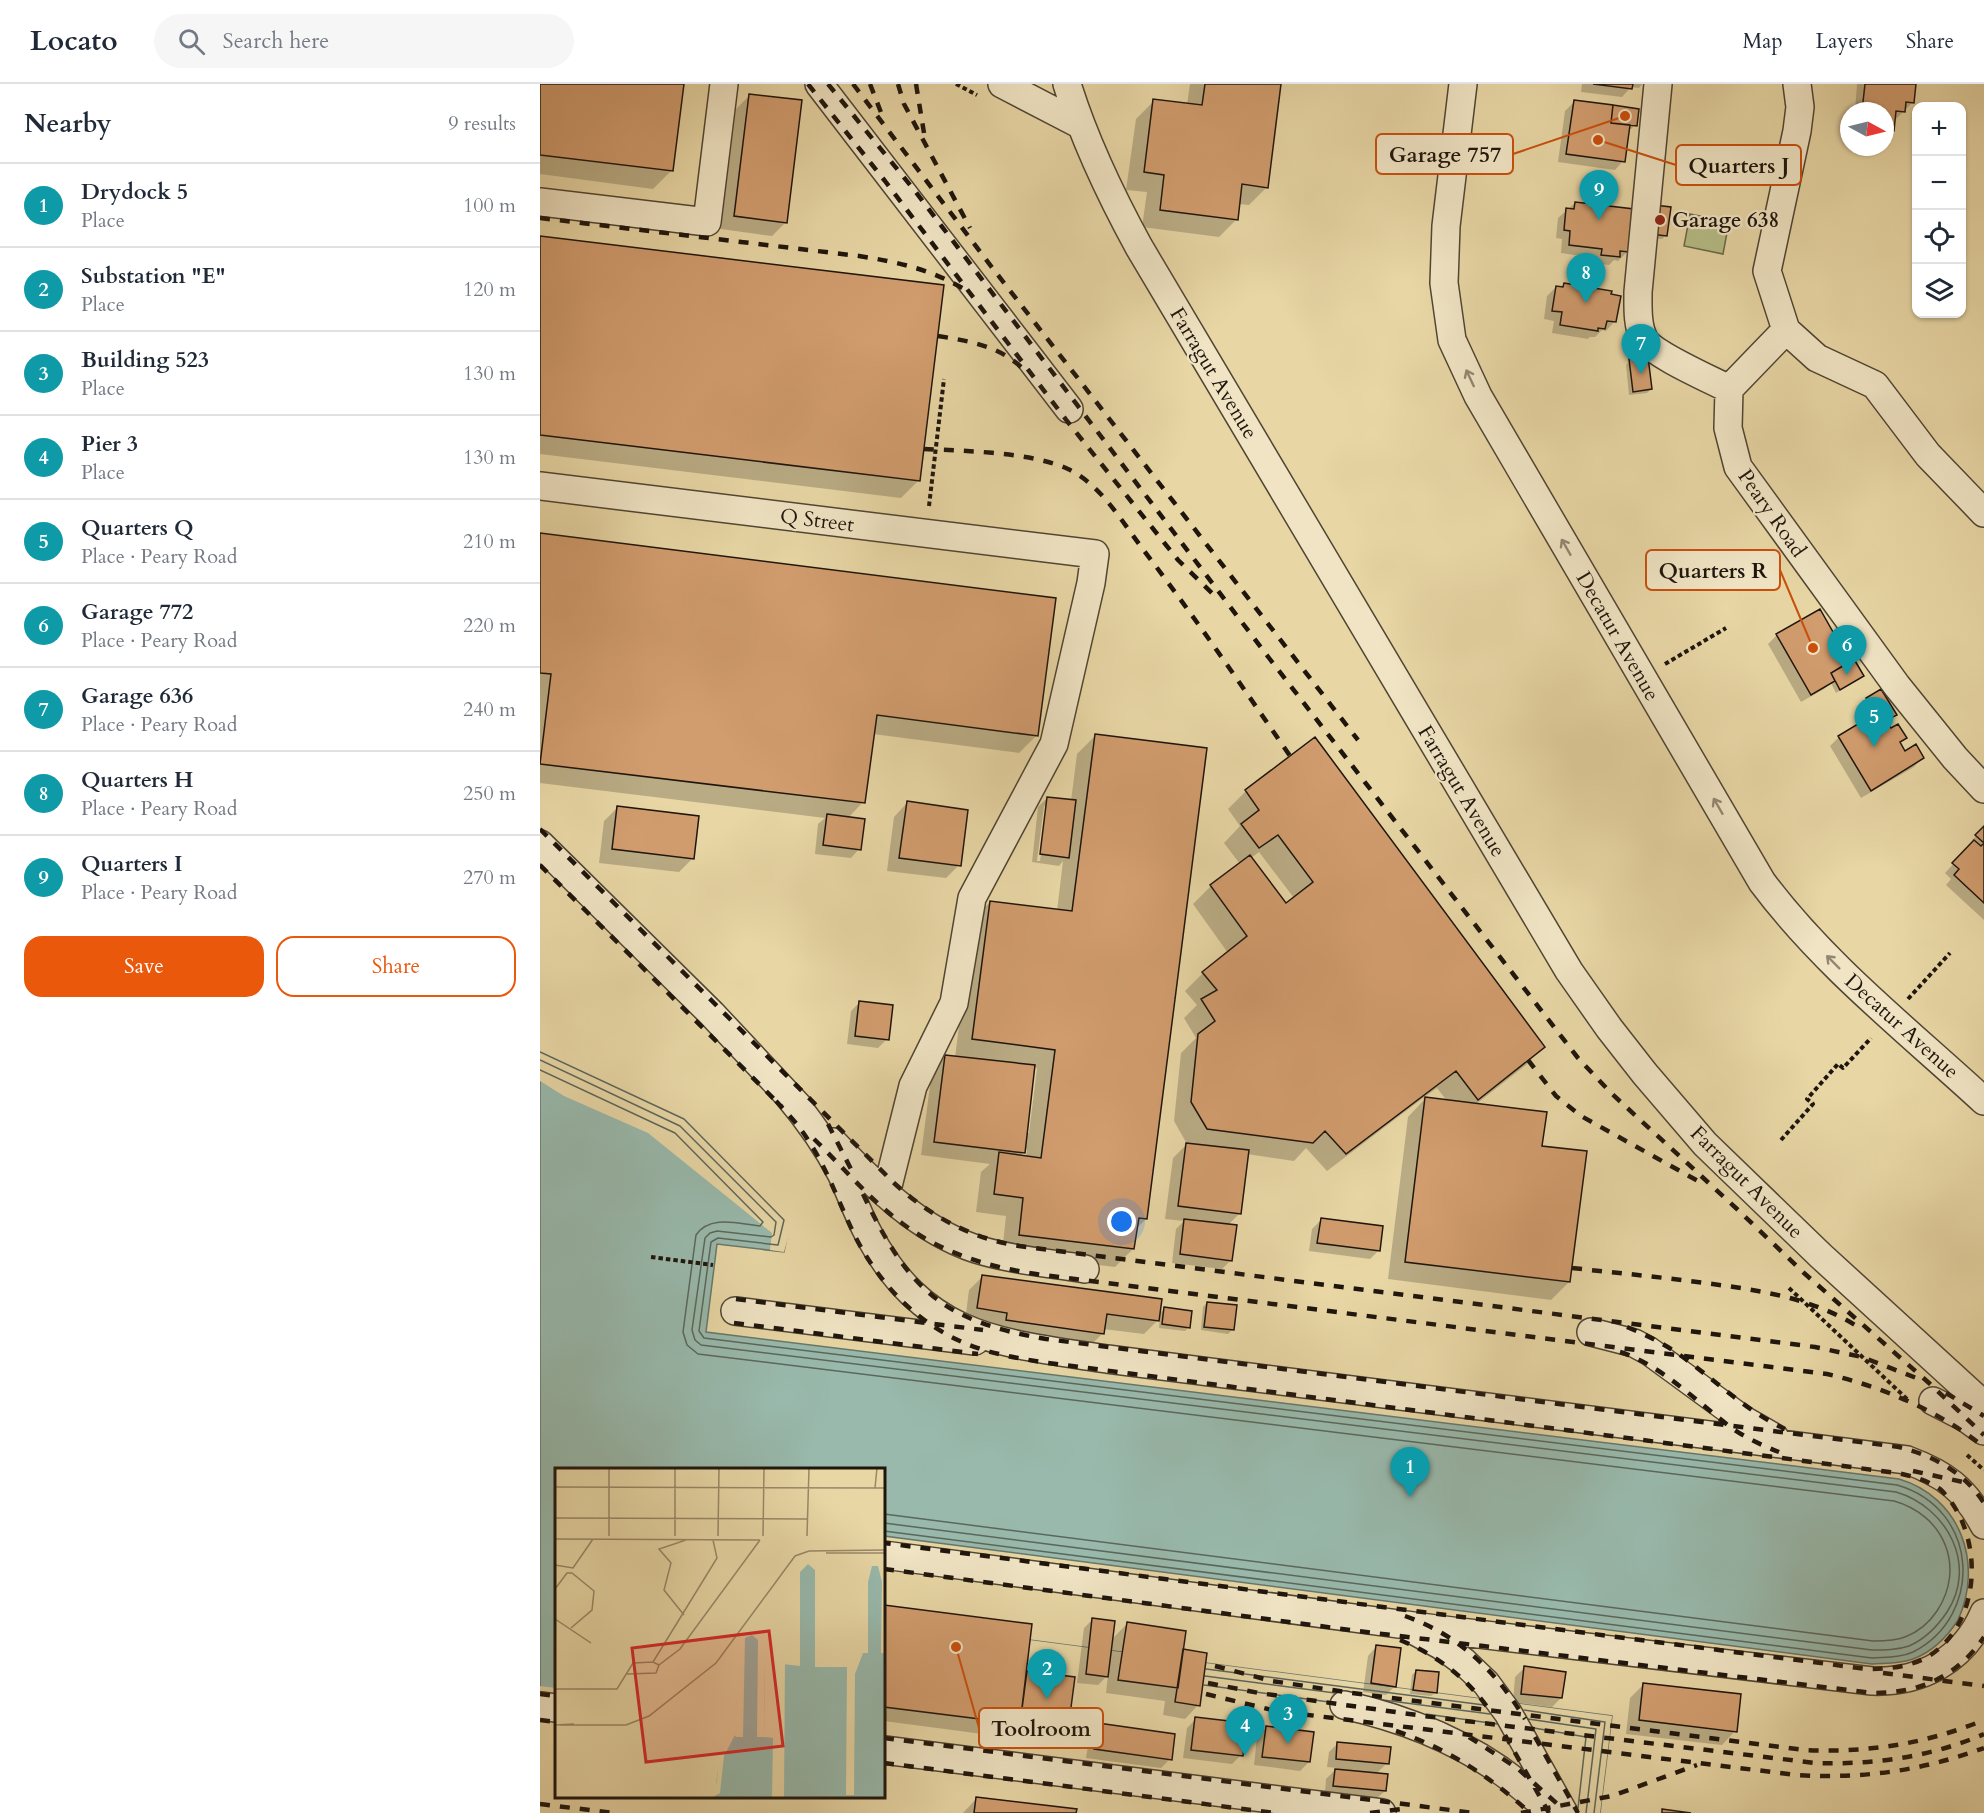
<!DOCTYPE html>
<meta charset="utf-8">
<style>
body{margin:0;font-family:Cardo,serif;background:#f6f6f7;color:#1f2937}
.controls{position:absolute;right:18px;top:18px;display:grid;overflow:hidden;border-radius:12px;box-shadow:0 2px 4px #0004}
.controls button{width:54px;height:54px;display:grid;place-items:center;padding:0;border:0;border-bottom:2px solid #e0e1e3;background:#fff;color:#1f2937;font:30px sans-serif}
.compass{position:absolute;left:1300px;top:18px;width:54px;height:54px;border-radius:50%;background:#fff;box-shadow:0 2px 4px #0004;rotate:97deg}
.you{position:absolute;left:582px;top:1138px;width:21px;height:21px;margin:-15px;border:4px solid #fff;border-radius:50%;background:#1a73e8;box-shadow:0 0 0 9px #1a73e833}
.badge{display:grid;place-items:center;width:39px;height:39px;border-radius:50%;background:#ea580c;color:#fff;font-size:20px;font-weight:700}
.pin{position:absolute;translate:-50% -50px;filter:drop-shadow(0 2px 3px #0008)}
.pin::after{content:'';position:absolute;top:32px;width:21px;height:18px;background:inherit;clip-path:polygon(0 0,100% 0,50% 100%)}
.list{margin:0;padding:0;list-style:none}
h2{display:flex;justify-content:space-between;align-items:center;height:78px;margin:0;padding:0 24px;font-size:26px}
h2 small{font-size:20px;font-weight:400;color:#747a83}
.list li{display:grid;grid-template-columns:39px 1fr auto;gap:18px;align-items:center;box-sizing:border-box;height:84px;padding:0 24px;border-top:2px solid #e0e1e3}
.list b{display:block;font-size:22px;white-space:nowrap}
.list p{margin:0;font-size:20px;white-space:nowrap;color:#747a83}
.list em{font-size:20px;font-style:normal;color:#747a83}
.actions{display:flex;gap:12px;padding:18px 24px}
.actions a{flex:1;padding:14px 0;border:2px solid #ea580c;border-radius:18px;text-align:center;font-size:21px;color:#ea580c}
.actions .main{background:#ea580c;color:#fff}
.icon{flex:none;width:33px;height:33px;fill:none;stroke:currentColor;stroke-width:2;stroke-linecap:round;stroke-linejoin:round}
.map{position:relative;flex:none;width:1444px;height:1729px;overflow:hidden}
header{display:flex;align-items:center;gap:36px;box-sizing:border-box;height:84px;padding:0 30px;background:#fff;border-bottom:2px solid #e0e1e3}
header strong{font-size:28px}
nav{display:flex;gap:33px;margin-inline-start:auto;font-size:21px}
.search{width:420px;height:54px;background:#f6f6f7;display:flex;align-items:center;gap:15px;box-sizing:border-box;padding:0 21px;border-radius:33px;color:#747a83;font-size:22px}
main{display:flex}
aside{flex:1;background:#fff}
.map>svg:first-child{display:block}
</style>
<header>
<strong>Locato</strong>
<div class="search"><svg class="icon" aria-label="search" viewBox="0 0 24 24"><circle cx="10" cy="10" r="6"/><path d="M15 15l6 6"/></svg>Search here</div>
<nav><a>Map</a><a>Layers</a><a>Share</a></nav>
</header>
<main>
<aside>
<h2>Nearby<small>9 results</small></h2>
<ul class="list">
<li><span class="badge" style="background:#0f9aa8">1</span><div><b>Drydock 5</b><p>Place</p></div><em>100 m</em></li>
<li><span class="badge" style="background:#0f9aa8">2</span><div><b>Substation &quot;E&quot;</b><p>Place</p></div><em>120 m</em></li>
<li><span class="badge" style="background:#0f9aa8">3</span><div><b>Building 523</b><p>Place</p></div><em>130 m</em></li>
<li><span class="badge" style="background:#0f9aa8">4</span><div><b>Pier 3</b><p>Place</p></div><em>130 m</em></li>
<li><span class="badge" style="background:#0f9aa8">5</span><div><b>Quarters Q</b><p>Place · Peary Road</p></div><em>210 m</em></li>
<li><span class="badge" style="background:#0f9aa8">6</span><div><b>Garage 772</b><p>Place · Peary Road</p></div><em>220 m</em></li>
<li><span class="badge" style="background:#0f9aa8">7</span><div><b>Garage 636</b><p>Place · Peary Road</p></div><em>240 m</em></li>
<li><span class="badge" style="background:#0f9aa8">8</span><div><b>Quarters H</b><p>Place · Peary Road</p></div><em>250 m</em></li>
<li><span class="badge" style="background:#0f9aa8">9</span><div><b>Quarters I</b><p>Place · Peary Road</p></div><em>270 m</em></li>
</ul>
<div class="actions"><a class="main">Save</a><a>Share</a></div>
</aside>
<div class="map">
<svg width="1444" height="1729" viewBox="0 0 1444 1729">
<rect width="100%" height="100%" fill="#e8d6a5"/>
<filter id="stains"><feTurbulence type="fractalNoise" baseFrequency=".00333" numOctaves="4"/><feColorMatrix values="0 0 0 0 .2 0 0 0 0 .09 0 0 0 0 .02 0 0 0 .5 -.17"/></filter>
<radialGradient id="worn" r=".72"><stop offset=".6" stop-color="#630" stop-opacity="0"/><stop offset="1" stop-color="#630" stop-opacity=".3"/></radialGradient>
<path fill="#b6bd86" stroke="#6a694a" stroke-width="1.5" d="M1150,130L1189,138L1183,170L1144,162Z"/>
<path fill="#98b9ac" stroke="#67776c" stroke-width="1.5" d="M0,961L251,1134L244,1168L177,1160L166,1248L1359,1395C1420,1413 1444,1479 1418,1536C1407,1553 1392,1568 1373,1575C1359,1580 1346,1579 1332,1580L344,1452V1386H16V1712H344V1537L1072,1632L1060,1729H0Z"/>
<path fill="#e8d6a5" d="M0,958L150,1028L254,1133L244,1168L230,1166L232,1149L108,1049L24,1012L0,997Z
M344,1537L1072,1632L1060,1729H0V1602L16,1604V1712H344Z"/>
<path fill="#0003" fill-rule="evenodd" d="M0,0H142L131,87L113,105L0,90Z
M650,0H739L727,103L709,121L699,120L697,135L679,153L602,143L607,108L586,106L596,35L614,17L647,21Z
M1042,0H1102L1099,4L1091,3L1082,13L1041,8Z
M1317,0H1375L1373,18L1355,36L1352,46L1345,54V27H1315Z
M210,11L246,138L232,152L181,145L196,25Z
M1034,18L1095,41L1091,45H1088L1083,77L1075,86L1018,78L1025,27Z
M1035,119L1087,168L1078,177L1074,176L1069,181L1053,179L1054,174L1021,169L1022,155L1016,154L1018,134Z
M1110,126L1126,151L1122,155L1106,153Z
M0,153L379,396L361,414L0,370Z
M1024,201L1074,238L1066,247L1062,246L1055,253H1050L1048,255L1012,249L1014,237L1004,235L1007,212L1016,203L1021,204Z
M1090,277L1111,305L1107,309L1089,311L1086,281Z
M0,451L497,651L479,669L333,650L323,718L308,734L319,765L311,774L275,770L278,740L285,734L0,699Z
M1237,551L1309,580L1322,592L1296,609L1291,599L1284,605L1261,618L1228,560Z
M1341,607L1355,631L1346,638L1351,646L1365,654L1359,660L1365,669L1382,674L1374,683L1321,714L1290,662L1299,653L1331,634L1323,620Z
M555,652L606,1135L596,1145L593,1165L575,1183L462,1169L466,1132L436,1128L441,1088L450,1080L381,1071L392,986L405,972L415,974L432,836L450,818L517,827L523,777L519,782L492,778L498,723L507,714L531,717L537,670ZM504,722H507L500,777H497ZM494,983L497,984L489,1049H486ZM487,1065L486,1073H479Z
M775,655L1003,963L986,981L935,1021L1000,1063L1029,1198L1011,1216L848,1195L868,1033L884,1016L883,1014L787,1087L766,1064L754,1077L707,1070L700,1129L687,1142L691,1176L682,1185L632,1179L636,1145L644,1137L625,1135L633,1074L647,1060L634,1037L641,969L656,954L644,934L657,921L645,907L663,889L688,869L653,820L671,802L700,780L684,759L700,742L688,725L706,707ZM719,768L754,814L745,821L711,774ZM897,1004L907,1017L883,1014Z
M367,719L419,781L406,794L347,787L354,733Z
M78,723L152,775L139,788L59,779L64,737Z
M1444,744V836L1406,801L1411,795L1405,789L1434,758L1432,756Z
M320,918L347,955L338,964L307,960L311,927Z
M781,1136L839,1166L830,1175L769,1167L772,1145Z
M442,1193L619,1230L625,1224L649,1243L645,1247L619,1244L620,1234L604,1250L563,1245V1249L549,1263L425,1238L429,1206Z
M667,1219L692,1246L688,1250L661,1246L663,1223Z
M344,1523L491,1541L484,1591L487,1589L527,1645L518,1654L470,1648L465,1653L344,1637Z
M553,1535L571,1556L587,1540L658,1621L645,1635L623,1631L625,1617L566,1609L568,1591L558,1601L537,1599L544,1544Z
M836,1563L855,1602L846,1611L823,1608L828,1572Z
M984,1584L1021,1614L1012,1623L973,1618L975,1593Z
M876,1587L896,1608L891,1612L870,1610L872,1591Z
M1104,1600L1195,1647L1182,1661L1086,1650L1090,1614Z
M656,1635L701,1671L692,1680L643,1674L647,1644Z
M559,1641L630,1675L621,1684L546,1674L550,1650Z
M726,1644L769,1678L760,1687L714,1681L717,1653Z
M798,1659L847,1679L836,1690L845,1707L836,1715L785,1710L786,1695L797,1684L787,1683L789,1668Z
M436,1715L535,1729H423Z"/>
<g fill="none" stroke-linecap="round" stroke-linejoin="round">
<path stroke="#5b675c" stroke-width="1.5" d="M0,968L144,1035L244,1136L238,1161L178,1154L171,1158L159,1247L164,1254L1357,1401C1440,1425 1444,1532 1373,1568C1360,1574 1346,1573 1332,1574L344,1447
M0,976L140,1042L236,1138L234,1151L231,1153L177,1147L170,1149L165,1154L152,1246L155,1256L161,1261L1356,1408C1407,1423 1438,1481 1407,1528C1397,1543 1385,1555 1369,1562C1357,1566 1345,1566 1332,1566L344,1439
M0,986L135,1049L223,1138L220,1142C199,1140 170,1130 156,1151L143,1248L147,1261L158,1270L1354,1417C1404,1431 1426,1483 1397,1527C1389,1539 1378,1548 1365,1553C1355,1557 1344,1557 1333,1557L344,1430
M666,1585L944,1621
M665,1592L795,1609
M664,1601L789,1618
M843,1616L950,1630
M984,1626L1065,1638L1054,1729
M886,1630L957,1640
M988,1635L1056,1645L1046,1729
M994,1644L1046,1653L1038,1724"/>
</g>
<path fill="#d19c6e" stroke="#1e150d" stroke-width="1.5" d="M0,0H144L133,87L0,71Z
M665,0H741L728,104L702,100L698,136L620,126L624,91L604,88L613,15L662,21Z
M1053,0H1093L1092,5Z
M1325,0H1376L1374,19L1366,18L1365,28L1356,27L1354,47L1345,46V27H1322Z
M209,10L262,16L247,139L194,132Z
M1034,16L1073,21L1071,39L1090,41L1085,78L1026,70Z
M1073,21L1099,25L1097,42L1071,39Z
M1035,118L1094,125L1089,168L1080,167V173L1061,171L1062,165L1029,161L1030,147L1024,146L1026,124L1034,125Z
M1114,121L1131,123L1127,152L1110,150Z
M0,152L404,201L380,397L0,351Z
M1024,199L1072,207L1071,210L1081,212L1076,238L1067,237L1065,245L1058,244V247L1020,241L1022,228L1012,227L1016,202L1023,203Z
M1108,273L1112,305L1093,308L1089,275Z
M0,449L516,514L498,652L337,631L325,719L0,680L11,590L0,589Z
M1280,525L1310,578L1291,589L1295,597L1271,611L1236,550Z
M1314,575L1324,592L1300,606L1291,589Z
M1341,605L1357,631L1347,636L1341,626L1335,630L1326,614Z
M1341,626L1351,644L1358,640L1367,654L1360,658L1365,667L1376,660L1384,674L1331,707L1298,652Z
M555,650L667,664L607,1135L599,1134L594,1165L479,1151L483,1114L454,1110L459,1068L501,1074L515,966L432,955L450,817L532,827Z
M775,653L1005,963L938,1016L916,987L806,1070L785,1047L773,1059L667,1045L651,1018L658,950L675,937L661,915L677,906L662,888L707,852L670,801L710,771L746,819L773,798L738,751L719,764L701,740L719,726L705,706Z
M507,713L536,716L529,774L500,770Z
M367,717L428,726L421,782L359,774Z
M77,722L159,732L154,775L72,765Z
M287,730L325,735L321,766L283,761Z
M1444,742V759L1435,751Z
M1434,756L1441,762L1444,759V819L1414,791L1419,785L1412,779Z
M319,917L353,921L349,956L315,952Z
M405,971L495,981L485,1069L394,1058Z
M885,1013L1007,1028L1002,1062L1047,1067L1030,1198L865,1178Z
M646,1059L709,1066L701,1130L638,1122Z
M781,1134L843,1142L840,1167L777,1159Z
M644,1135L697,1141L692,1177L640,1170Z
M442,1191L622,1215L619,1237L567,1230L564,1250L466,1236L467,1229L437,1224Z
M667,1218L697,1221L694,1246L664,1243Z
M624,1223L652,1227L650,1244L622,1240Z
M344,1521L492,1540L480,1640L344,1623Z
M552,1534L575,1537L568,1593L546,1590Z
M587,1538L646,1547L638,1604L578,1596Z
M836,1561L861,1564L856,1603L831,1599Z
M643,1565L667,1569L660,1622L635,1618Z
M984,1582L1026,1588L1022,1614L981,1610Z
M876,1586L899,1588L897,1609L873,1606Z
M487,1587L535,1593L528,1646L480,1640Z
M1103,1599L1201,1610L1197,1648L1099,1636Z
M655,1633L706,1639L703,1672L651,1666Z
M558,1639L635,1650L632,1676L554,1665Z
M726,1642L774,1648L770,1678L722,1673Z
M797,1658L851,1663L849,1680L796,1675Z
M795,1685L848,1690L846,1707L793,1702Z
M436,1713L537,1725L536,1729H434Z
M1122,1725L1151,1729H1122Z"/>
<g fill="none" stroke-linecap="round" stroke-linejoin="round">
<g stroke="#504533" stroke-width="30">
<path id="minor" d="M279,0L529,325
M462,0L539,40
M527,0C545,58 570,110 599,163L1029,887L1069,944L1105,990L1165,1060L1281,1172L1444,1321
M923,0L906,142L904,199L912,256L938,312L1222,798C1284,881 1368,947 1444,1017
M1118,0L1098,208C1098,223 1097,241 1104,255C1112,270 1172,296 1189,305L1188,344L1198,383L1357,602L1415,674L1444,705
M0,118L167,138L184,0
M1246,246L1277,274L1335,301L1388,371L1444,429
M1189,305L1246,246L1227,187L1257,47L1260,23L1257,0
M0,402L555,470L551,499L514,660L432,814L414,919L373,1002L346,1110
M0,760L172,930L260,1024
M247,1010C268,1035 286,1060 301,1089C311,1110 318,1131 329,1151C386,1256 461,1259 567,1275L1367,1376C1405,1390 1425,1405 1444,1441
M293,1058C334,1101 379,1146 436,1165C471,1176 509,1179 545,1185
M195,1227L435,1257
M1051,1248L1094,1259L1109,1267L1202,1335L1235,1354
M1393,1317L1426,1334L1444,1347
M344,1471L896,1545L1332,1597C1381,1599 1424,1576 1444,1529
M873,1546L902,1562L924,1578L946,1599L968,1629L1024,1729
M804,1621C882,1638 954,1671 1011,1729
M0,1622L16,1624
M344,1666L842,1729"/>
</g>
<path stroke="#1e150d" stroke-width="4" stroke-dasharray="4.5 3" stroke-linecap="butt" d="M416,0L437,11
M389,422L404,295
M1125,580L1186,544
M1368,915L1410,869
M1241,1056L1273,1020L1267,1015L1298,980L1303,984L1331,954
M111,1173L173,1181
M1249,1204L1367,1315
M1427,1371L1444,1386"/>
<use href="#minor" stroke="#f0e4c4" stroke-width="27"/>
<path stroke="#1e150d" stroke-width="4.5" stroke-dasharray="10 10" stroke-linecap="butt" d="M268,0L345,97L527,337L638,476L675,512
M288,0L375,107L729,574L1038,974L1071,1009L1197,1125L1264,1189L1389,1299L1444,1351
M313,0L454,186L818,656
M330,0L342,31
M358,0L364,20L430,144
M376,0L384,49
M0,134L319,172C357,178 390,185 424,205
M398,252C428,257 457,261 481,283
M384,365C426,367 491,368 528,385C560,400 581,436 602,464C654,532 702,602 750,672
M0,745L354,1099C390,1132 430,1154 479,1162L1275,1263L1322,1273L1379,1295
M0,781L242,1023
M988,976L1016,1012L1041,1032L1158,1097
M236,1017C247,1029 259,1041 268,1056C288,1086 300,1122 316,1154C344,1208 388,1250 447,1267C465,1272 483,1275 501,1278L1357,1389C1372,1392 1387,1396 1400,1405C1444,1447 1444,1537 1389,1572C1370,1583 1349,1585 1327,1585L344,1459
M288,1040L314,1091
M274,1055C303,1083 330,1116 363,1140C405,1171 452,1184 503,1191L1287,1290C1343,1303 1399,1327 1444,1363
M323,1110C368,1205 401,1237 506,1255L1359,1363C1394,1372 1424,1388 1444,1419
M1032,1184C1077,1189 1121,1193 1165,1199C1217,1206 1269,1213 1315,1241
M196,1215L443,1246
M194,1239L438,1270
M1087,1243C1106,1251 1123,1259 1140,1271C1175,1296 1206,1327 1245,1345
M1080,1268C1121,1281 1155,1316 1189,1342C1204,1353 1221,1361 1239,1368
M1406,1309L1444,1332
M1373,1387L1423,1398
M344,1485L818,1547L1333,1609C1380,1609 1417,1593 1444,1553
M865,1532C919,1551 956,1587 985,1635
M860,1556C897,1571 930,1596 952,1630
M675,1582L732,1597L805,1608L1264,1666C1326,1669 1386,1660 1444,1636
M1343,1589L1444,1602
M668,1599L719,1609L884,1632L1275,1679C1333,1681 1391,1673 1444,1650
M0,1610L16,1612
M666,1610L736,1627L1256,1691C1323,1695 1381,1687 1444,1664
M0,1636L16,1638
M856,1647C906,1664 951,1693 990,1729
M965,1651L1009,1729
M929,1653L977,1684L1023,1725
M995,1653L1038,1729
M344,1654L934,1729
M344,1679L735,1729
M0,1720L74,1729
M830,1729L862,1725
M981,1729L1072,1712L1157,1681"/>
</g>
<defs><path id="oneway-shaft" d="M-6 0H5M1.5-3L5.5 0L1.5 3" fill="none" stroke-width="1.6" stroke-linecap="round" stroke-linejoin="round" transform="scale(1.5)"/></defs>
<g stroke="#928772">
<use href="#oneway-shaft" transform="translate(930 294) rotate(-115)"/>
<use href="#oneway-shaft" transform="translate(1026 463) rotate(-120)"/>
<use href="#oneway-shaft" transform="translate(1178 722) rotate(-120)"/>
<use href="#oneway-shaft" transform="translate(1293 878) rotate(-135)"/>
</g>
<circle fill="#8f2418" stroke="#f0e4c4" stroke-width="2" cx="1120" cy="136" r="6"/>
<g text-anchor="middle" stroke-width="4.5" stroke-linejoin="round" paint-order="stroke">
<g font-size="21" font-weight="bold" fill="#1e150d" stroke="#f0e4c4" text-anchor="start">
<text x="1132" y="143">Garage 638</text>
</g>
<g font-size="21" fill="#1e150d" stroke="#f0e4c4">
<text transform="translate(674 289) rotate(59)" y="7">Farragut Avenue</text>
<text transform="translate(1232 429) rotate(55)" y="7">Peary Road</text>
<text transform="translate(277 436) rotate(7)" y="7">Q Street</text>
<text transform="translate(1078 552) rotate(60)" y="7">Decatur Avenue</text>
<text transform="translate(922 707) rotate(59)" y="7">Farragut Avenue</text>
<text transform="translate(1362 942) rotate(42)" y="7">Decatur Avenue</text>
<text transform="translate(1207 1098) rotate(45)" y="7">Farragut Avenue</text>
</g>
</g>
<g transform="translate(15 1384)">
<rect width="330" height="330" fill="#e8d6a5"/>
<path d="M253,96L260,102V199H294L299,185H313V114L317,98H323L327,114L326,185H330V330H159L164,294L178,264L181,269H188L190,170L197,167L203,172L202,269H209L210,194L245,198V104Z" fill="#98b9ac"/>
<path d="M299,185H308L300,206L299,327H291L292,199ZM210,194H230L229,330H217L218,270L209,269ZM176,263L181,265L169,288L165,325L156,330L162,313L164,287Z" fill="#e8d6a5"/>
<path fill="none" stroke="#978968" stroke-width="1.5" d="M54,0V68M120,0V68M0,19L330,20M320,20L322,0M0,50L252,51M163,68L164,0M208,68L209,0M252,68L254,0M0,71L205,72M271,85H330M0,97L18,100L38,71M0,121L12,105H17L39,123L37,142L16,160M129,147L109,122L116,95L104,81L131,72M0,151L36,175M98,194L162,90L158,72M72,206L101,205L104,197L125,181L205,72M0,221H62L78,195L98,194L104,197M0,257L19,256M5,257H71L94,248L161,195L240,88L254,83L330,82"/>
<path fill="#d62828" fill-opacity="0.15" stroke="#d62828" stroke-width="3" d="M214,163L228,278L91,294L77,180Z"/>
<rect width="330" height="330" fill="none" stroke="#1e150d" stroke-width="3"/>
</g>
<path fill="none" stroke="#ca4f0c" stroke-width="2" d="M1085 32L973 70M1058 56L1136 81M1273 564L1240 486M416 1563L439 1644"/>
<g fill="#ca4f0c" stroke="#f0e4c4" stroke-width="2">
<circle cx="1085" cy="32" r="6"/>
<circle cx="1058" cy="56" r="6"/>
<circle cx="1273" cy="564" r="6"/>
<circle cx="416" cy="1563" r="6"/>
</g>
<g fill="#f0e4c4" stroke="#ca4f0c" stroke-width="2">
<rect x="836" y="50" width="137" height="40" rx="6"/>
<rect x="1136" y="61" width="125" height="40" rx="6"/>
<rect x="1106" y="466" width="134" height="40" rx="6"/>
<rect x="439" y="1624" width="124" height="40" rx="6"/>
</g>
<g font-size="22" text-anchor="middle" font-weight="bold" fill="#1e150d">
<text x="905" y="78">Garage 757</text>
<text x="1199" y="89">Quarters J</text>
<text x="1173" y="494">Quarters R</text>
<text x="501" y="1652">Toolroom</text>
</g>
<rect width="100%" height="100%" filter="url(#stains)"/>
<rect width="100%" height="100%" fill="url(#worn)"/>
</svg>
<div class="controls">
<button>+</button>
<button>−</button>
<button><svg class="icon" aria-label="locate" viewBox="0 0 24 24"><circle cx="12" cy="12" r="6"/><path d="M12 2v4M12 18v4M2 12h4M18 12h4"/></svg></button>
<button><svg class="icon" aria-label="layers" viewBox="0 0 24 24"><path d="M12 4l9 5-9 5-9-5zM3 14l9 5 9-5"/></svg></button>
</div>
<svg class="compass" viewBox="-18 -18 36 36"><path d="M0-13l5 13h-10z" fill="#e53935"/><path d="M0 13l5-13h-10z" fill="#747a83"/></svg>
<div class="you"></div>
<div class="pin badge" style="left:870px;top:1413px;background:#0f9aa8">1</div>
<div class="pin badge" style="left:507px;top:1615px;background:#0f9aa8">2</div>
<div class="pin badge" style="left:748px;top:1660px;background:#0f9aa8">3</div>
<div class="pin badge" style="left:705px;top:1672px;background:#0f9aa8">4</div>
<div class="pin badge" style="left:1334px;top:663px;background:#0f9aa8">5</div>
<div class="pin badge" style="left:1307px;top:591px;background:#0f9aa8">6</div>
<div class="pin badge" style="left:1101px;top:290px;background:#0f9aa8">7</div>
<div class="pin badge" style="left:1046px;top:219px;background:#0f9aa8">8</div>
<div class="pin badge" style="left:1059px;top:136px;background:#0f9aa8">9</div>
</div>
</main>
